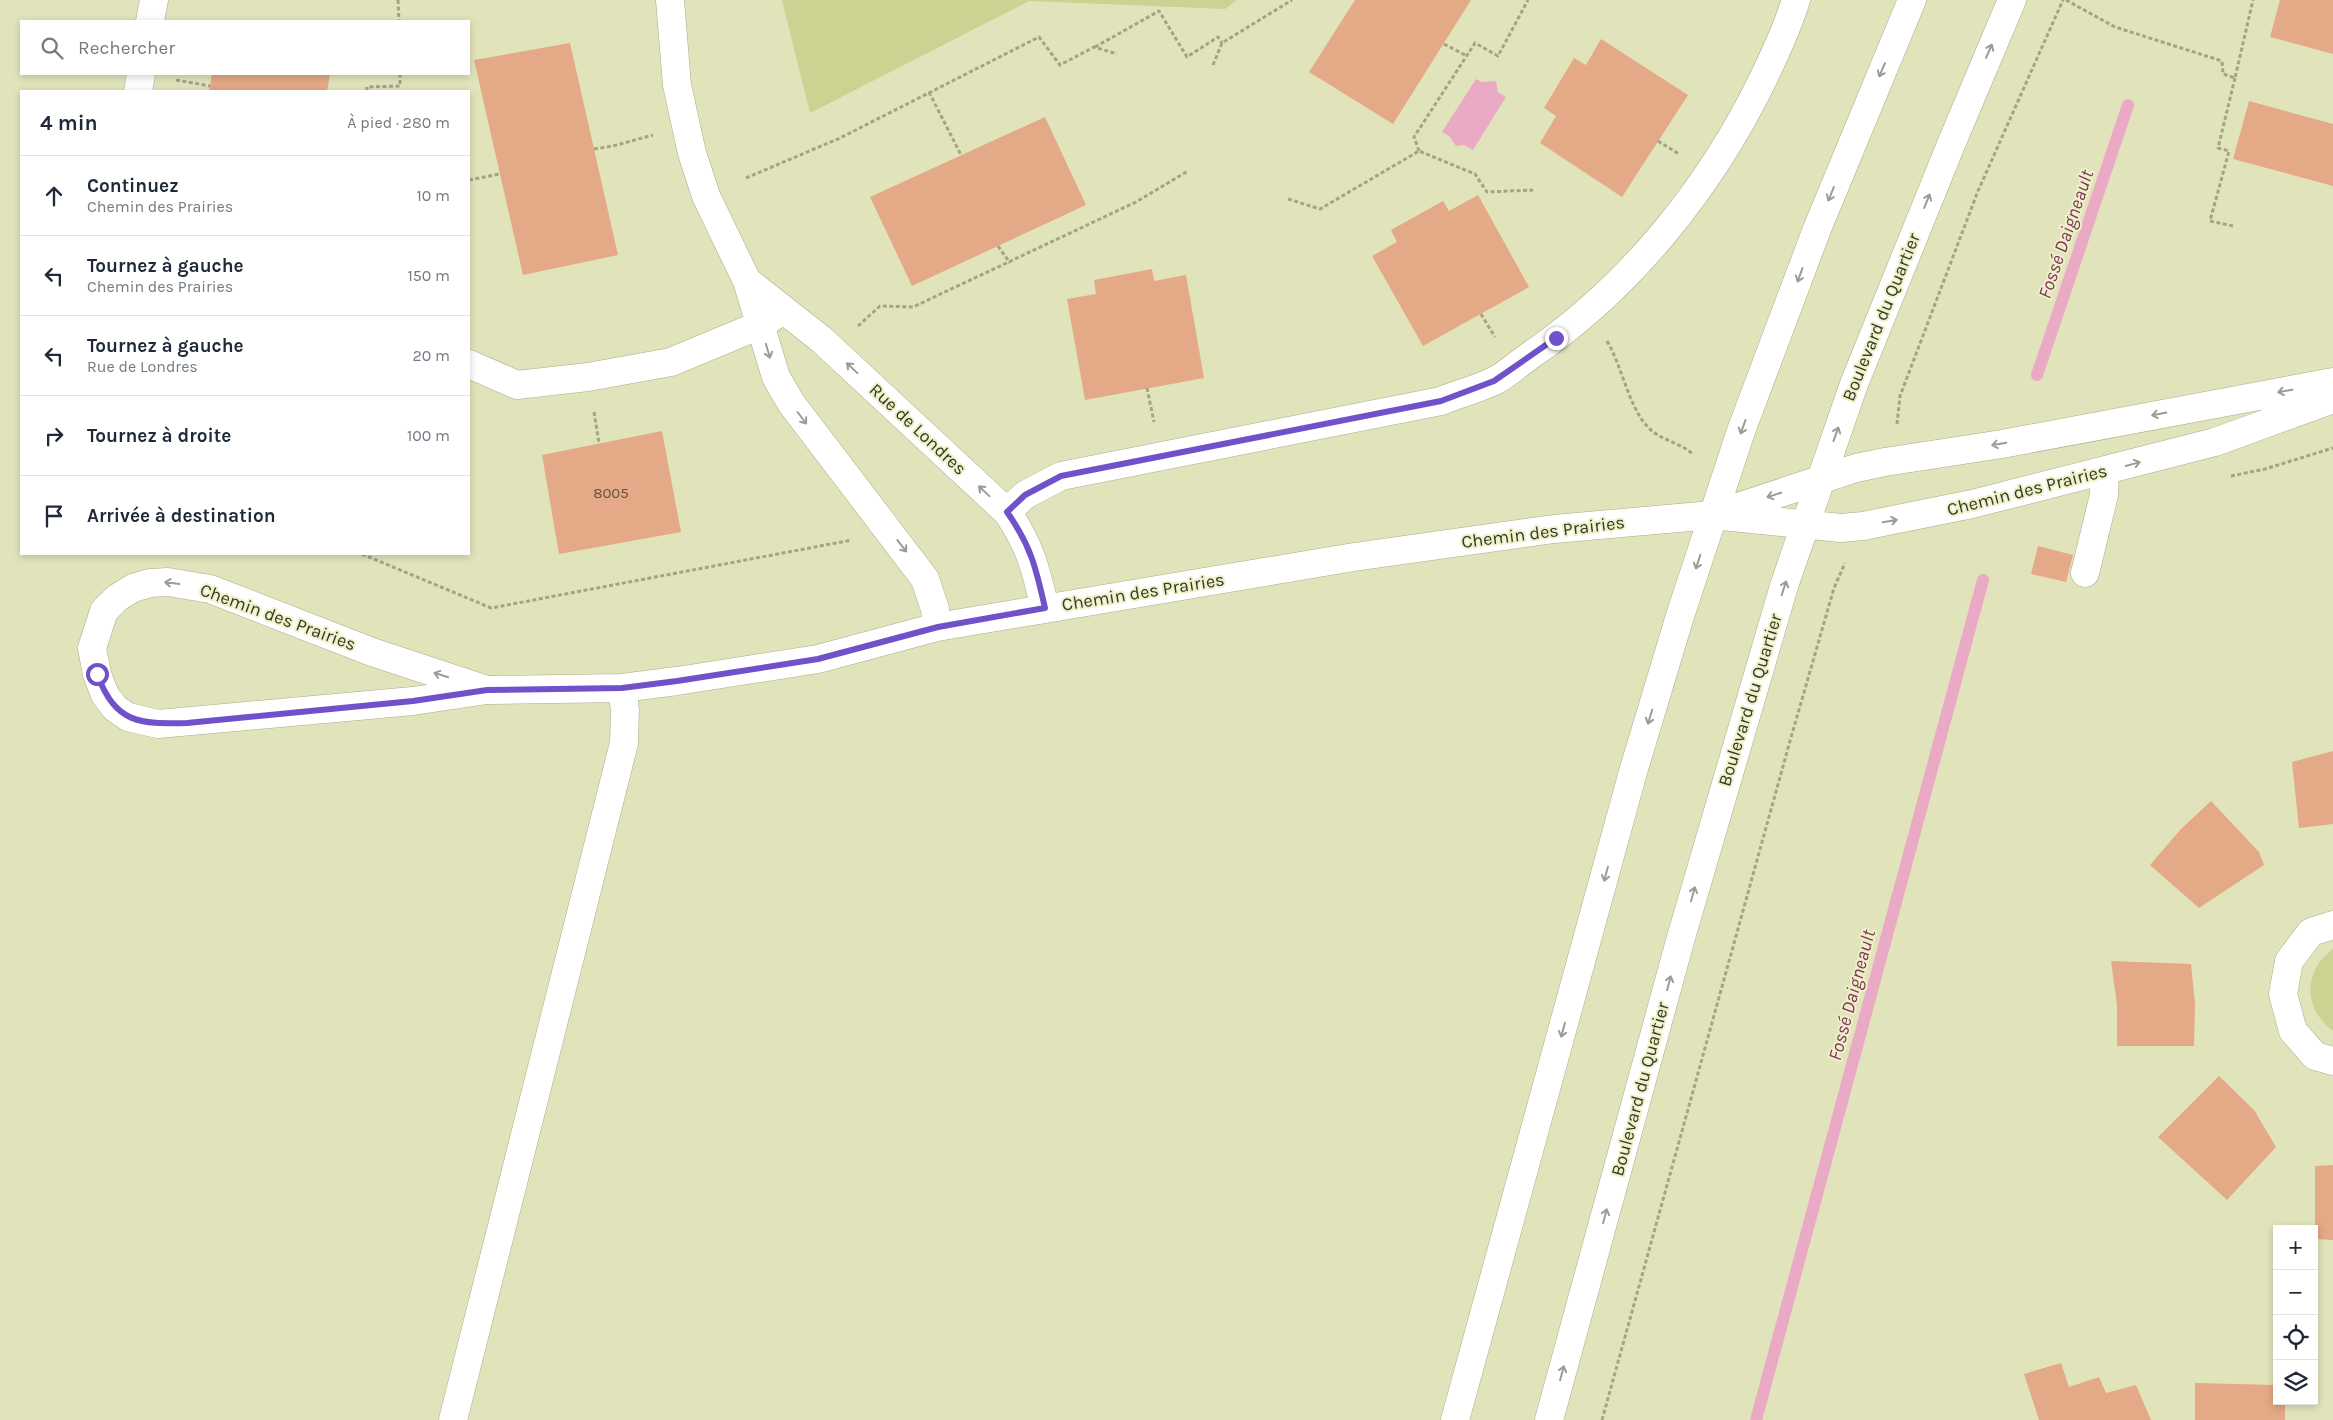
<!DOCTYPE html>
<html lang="fr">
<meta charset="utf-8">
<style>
body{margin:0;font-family:Karla,sans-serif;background:#f6f6f7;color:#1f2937}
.controls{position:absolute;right:15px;bottom:15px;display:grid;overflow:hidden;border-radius:0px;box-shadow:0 2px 8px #0003}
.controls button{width:45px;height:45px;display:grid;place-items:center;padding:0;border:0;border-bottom:1px solid #e0e1e3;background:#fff;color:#1f2937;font:25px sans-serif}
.stop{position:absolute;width:15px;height:15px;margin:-11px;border:4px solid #7051ca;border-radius:50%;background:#fff}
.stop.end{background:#7051ca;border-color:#fff;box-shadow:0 1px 5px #0008}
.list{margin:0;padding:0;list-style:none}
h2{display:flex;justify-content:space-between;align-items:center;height:65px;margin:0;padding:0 20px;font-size:21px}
h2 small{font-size:16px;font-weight:400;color:#747a83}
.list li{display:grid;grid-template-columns:32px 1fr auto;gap:15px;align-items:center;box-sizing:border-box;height:80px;padding:0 20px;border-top:1px solid #e0e1e3}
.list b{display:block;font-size:19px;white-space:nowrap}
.list p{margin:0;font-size:16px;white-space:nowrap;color:#747a83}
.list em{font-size:16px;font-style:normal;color:#747a83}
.icon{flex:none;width:28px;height:28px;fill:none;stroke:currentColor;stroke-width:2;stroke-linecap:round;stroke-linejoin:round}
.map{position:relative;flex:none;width:2333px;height:1420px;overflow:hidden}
.search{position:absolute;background:#fff;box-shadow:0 2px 8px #0003;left:20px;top:20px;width:450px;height:55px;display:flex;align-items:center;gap:12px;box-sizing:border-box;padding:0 18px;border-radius:0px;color:#747a83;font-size:19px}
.panel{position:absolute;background:#fff;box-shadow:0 2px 8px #0003;left:20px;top:90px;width:450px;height:465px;border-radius:0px}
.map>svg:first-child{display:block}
</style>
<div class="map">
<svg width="2333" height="1420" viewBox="0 0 2333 1420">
<rect width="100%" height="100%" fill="#e1e4bb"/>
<path fill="#cdd192" d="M782,0H1237L1225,9L1029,1L810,113Z
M2333,949V1031C2303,1009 2303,970 2333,949Z"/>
<path fill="#eaaac6" d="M1476,79L1482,82L1496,81L1498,92L1506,97L1473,150L1464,145L1456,146L1450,137L1442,132Z"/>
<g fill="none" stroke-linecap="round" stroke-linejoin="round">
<path stroke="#eaaac6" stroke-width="12" d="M2037,375L2128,105
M1756,1420L1983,580"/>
</g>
<path fill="#e4a987" d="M1355,0H1471L1393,124L1309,72Z
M2280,0H2333V54L2270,37Z
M1601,39L1688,95L1622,197L1540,143L1556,116L1544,108L1574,58L1586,65Z
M570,43L618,255L523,275L474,60Z
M212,74H330L327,91H209Z
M2249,101L2333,124V186L2233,159Z
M1045,117L1086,205L912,286L870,197Z
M1478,195L1529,287L1423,346L1372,256L1397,242L1391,230L1443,201L1449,211Z
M1152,269L1154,281L1186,275L1204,378L1085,400L1067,299L1096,294L1094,280Z
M662,431L681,532L559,554L542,455Z
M2038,546L2073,555L2066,582L2031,574Z
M2333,751V824L2299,828L2292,762Z
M2211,801L2259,852L2264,865L2199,908L2150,865L2181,829Z
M2111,961L2191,964L2195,1004L2194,1046H2117V1005Z
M2219,1076L2254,1110L2276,1147L2227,1200L2158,1137Z
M2333,1165V1240L2315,1239V1166Z
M2061,1363L2069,1387L2099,1377L2106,1393L2136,1385L2151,1420H2039L2024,1374Z
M2195,1383L2277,1385V1401H2285V1420H2195Z"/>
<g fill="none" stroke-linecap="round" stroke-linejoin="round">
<g stroke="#aaac85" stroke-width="29">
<path id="minor" d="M670,0L677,85L692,153L706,196L747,281L776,377L791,403L925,579L935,609L937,627
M150,21L154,0
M138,91L141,74
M747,281L822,340L1007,512C1030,545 1036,569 1045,609
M469,364L517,385L588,377L671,362L760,325L776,315
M1007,512L1025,495L1061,476L1441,401C1458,394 1478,389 1494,381C1506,375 1517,365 1528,357C1630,288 1711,187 1764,77C1776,52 1788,26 1796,0
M1723,512L1856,468L1885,462L2002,444L2333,382
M2085,573L2104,495L2105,472
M487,690L372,652L210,589L168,582L150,583L133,588L117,598L104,611L92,648L97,674L105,695L115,708L128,717L158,724L413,701L487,690L622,688L677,681L818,659L937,627L1354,557L1554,529L1712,515L1841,528L1863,526L1972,504L2215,442L2333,399
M2333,925L2311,932L2289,961L2283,994L2293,1031L2315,1056L2333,1061
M453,1420L624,743L625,710L622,688"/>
</g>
<g stroke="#aaac85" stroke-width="29">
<path id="major" d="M1455,1420L1633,772L1680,616L1741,431L1817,229L1912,0
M1549,1420L1680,941L1784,586L1854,384L1952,142L2012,0"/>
</g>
<path stroke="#a2a585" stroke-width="3" stroke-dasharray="4 2.5" stroke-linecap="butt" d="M398,0L399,21
M2066,0L2115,27L2222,61L2223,74L2235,78L2253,0
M1444,44L1467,56
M1095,47L1159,11L1187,57L1218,37L1222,43
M1213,65L1222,43L1292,0
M176,80L210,86
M367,91V87L400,86V74
M929,92L961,155
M1658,141L1679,154
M594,149L613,146L653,135
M1419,151L1414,137L1475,43L1498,56L1528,0
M746,178L840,138L1039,37L1060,65L1094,47L1117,54
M469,180L500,174
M1288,199L1320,209L1419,151L1475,174L1487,192L1533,190
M2233,226L2210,221L2229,151L2218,148L2235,78
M998,246L1010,263
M1481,314L1495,337
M858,326L880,306L913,307L1136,202L1188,171
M1607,341C1622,366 1628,405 1647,426C1659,440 1679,442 1693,454
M1147,388L1154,422
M594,412L599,443
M1897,424L1900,396L1978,191L2063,0
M2231,476L2265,469L2333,448
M362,554L491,608L852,540
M1602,1420L1790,741L1834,588L1845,563"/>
<use href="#minor" stroke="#fff" stroke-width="28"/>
<use href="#major" stroke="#fff" stroke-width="28"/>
</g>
<defs><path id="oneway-shaft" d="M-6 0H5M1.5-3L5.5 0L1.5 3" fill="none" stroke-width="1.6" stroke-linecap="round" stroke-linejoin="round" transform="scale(1.25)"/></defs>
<g stroke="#9b9c94">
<use href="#oneway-shaft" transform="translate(1989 51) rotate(-66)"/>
<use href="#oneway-shaft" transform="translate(1882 70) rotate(113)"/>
<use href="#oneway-shaft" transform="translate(1831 194) rotate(112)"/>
<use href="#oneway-shaft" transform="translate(1927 201) rotate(-68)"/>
<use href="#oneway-shaft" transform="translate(1800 275) rotate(110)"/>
<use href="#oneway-shaft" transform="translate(768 351) rotate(73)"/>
<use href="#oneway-shaft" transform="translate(852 368) rotate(-137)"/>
<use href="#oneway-shaft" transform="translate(2285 391) rotate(170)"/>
<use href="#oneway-shaft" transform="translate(2159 414) rotate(169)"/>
<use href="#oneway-shaft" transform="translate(802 418) rotate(53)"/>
<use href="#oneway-shaft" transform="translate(1743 427) rotate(110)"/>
<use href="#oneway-shaft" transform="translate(1836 434) rotate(-70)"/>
<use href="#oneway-shaft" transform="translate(1999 444) rotate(170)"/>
<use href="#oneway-shaft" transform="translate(2133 464) rotate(-15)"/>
<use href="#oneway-shaft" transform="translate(984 491) rotate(-137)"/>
<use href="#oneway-shaft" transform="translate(1774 495) rotate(162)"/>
<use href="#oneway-shaft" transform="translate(1890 521) rotate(-10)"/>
<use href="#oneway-shaft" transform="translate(902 546) rotate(52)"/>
<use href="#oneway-shaft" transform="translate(1698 562) rotate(108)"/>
<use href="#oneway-shaft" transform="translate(172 583) rotate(-173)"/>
<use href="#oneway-shaft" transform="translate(1784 588) rotate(-72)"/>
<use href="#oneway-shaft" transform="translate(441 675) rotate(-162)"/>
<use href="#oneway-shaft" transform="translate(1650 717) rotate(107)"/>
<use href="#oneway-shaft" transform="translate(1606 874) rotate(105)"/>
<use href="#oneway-shaft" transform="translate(1693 894) rotate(-74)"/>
<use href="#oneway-shaft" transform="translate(1669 983) rotate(-75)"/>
<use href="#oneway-shaft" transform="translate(1563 1030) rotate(105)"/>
<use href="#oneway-shaft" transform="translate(1605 1216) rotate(-75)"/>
<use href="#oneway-shaft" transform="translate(1562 1373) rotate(-75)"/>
</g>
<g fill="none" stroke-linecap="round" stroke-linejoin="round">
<path stroke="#7051ca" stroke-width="6" d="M97,674C116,724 139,724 187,723L413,701L487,690L622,688L677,681L818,659L938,627L1045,608C1036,568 1031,546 1007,512L1025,495L1061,476L1441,401L1494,381L1556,338"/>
</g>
<g text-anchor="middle" stroke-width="4" stroke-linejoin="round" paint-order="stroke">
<g font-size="15" fill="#625440">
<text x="611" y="498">8005</text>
</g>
<g font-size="18" fill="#373828" stroke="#eef1c8">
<text transform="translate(1881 317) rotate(-68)" y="6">Boulevard du Quartier</text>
<text transform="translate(918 429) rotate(43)" y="6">Rue de Londres</text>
<text transform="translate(2027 490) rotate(-14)" y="6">Chemin des Prairies</text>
<text transform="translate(1543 532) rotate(-7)" y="6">Chemin des Prairies</text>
<text transform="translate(1143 592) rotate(-9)" y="6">Chemin des Prairies</text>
<text transform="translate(278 617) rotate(20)" y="6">Chemin des Prairies</text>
<text transform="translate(1750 700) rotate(-73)" y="6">Boulevard du Quartier</text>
<text transform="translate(1640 1089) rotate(-75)" y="6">Boulevard du Quartier</text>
</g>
<g font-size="19" font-style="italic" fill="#81355c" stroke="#eef1c8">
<text transform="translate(2065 234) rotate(-71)" y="7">Fossé Daigneault</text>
<text transform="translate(1851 995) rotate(-75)" y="7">Fossé Daigneault</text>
</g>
</g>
</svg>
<div class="controls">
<button>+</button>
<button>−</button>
<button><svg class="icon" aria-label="locate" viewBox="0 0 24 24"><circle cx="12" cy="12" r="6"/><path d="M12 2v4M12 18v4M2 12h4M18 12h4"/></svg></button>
<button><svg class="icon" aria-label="layers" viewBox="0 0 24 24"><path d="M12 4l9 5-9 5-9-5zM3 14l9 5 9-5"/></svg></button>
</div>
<div class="stop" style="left:97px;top:674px"></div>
<div class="stop end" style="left:1556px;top:338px"></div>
<div class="search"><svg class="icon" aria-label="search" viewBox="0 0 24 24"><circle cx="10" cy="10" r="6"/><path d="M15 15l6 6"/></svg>Rechercher</div>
<section class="panel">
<h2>4 min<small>À pied · 280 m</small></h2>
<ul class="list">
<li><svg class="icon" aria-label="ahead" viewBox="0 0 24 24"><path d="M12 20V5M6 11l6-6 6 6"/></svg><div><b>Continuez</b><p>Chemin des Prairies</p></div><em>10 m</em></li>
<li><svg class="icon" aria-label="left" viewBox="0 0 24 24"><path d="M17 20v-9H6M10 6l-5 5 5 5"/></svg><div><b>Tournez à gauche</b><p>Chemin des Prairies</p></div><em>150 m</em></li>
<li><svg class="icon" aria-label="left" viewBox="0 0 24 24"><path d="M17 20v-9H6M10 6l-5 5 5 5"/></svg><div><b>Tournez à gauche</b><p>Rue de Londres</p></div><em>20 m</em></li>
<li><svg class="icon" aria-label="right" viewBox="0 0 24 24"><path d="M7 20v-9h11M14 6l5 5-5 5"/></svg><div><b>Tournez à droite</b></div><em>100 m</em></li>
<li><svg class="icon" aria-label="arrive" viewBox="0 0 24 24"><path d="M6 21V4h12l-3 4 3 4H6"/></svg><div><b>Arrivée à destination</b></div></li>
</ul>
</section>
</div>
